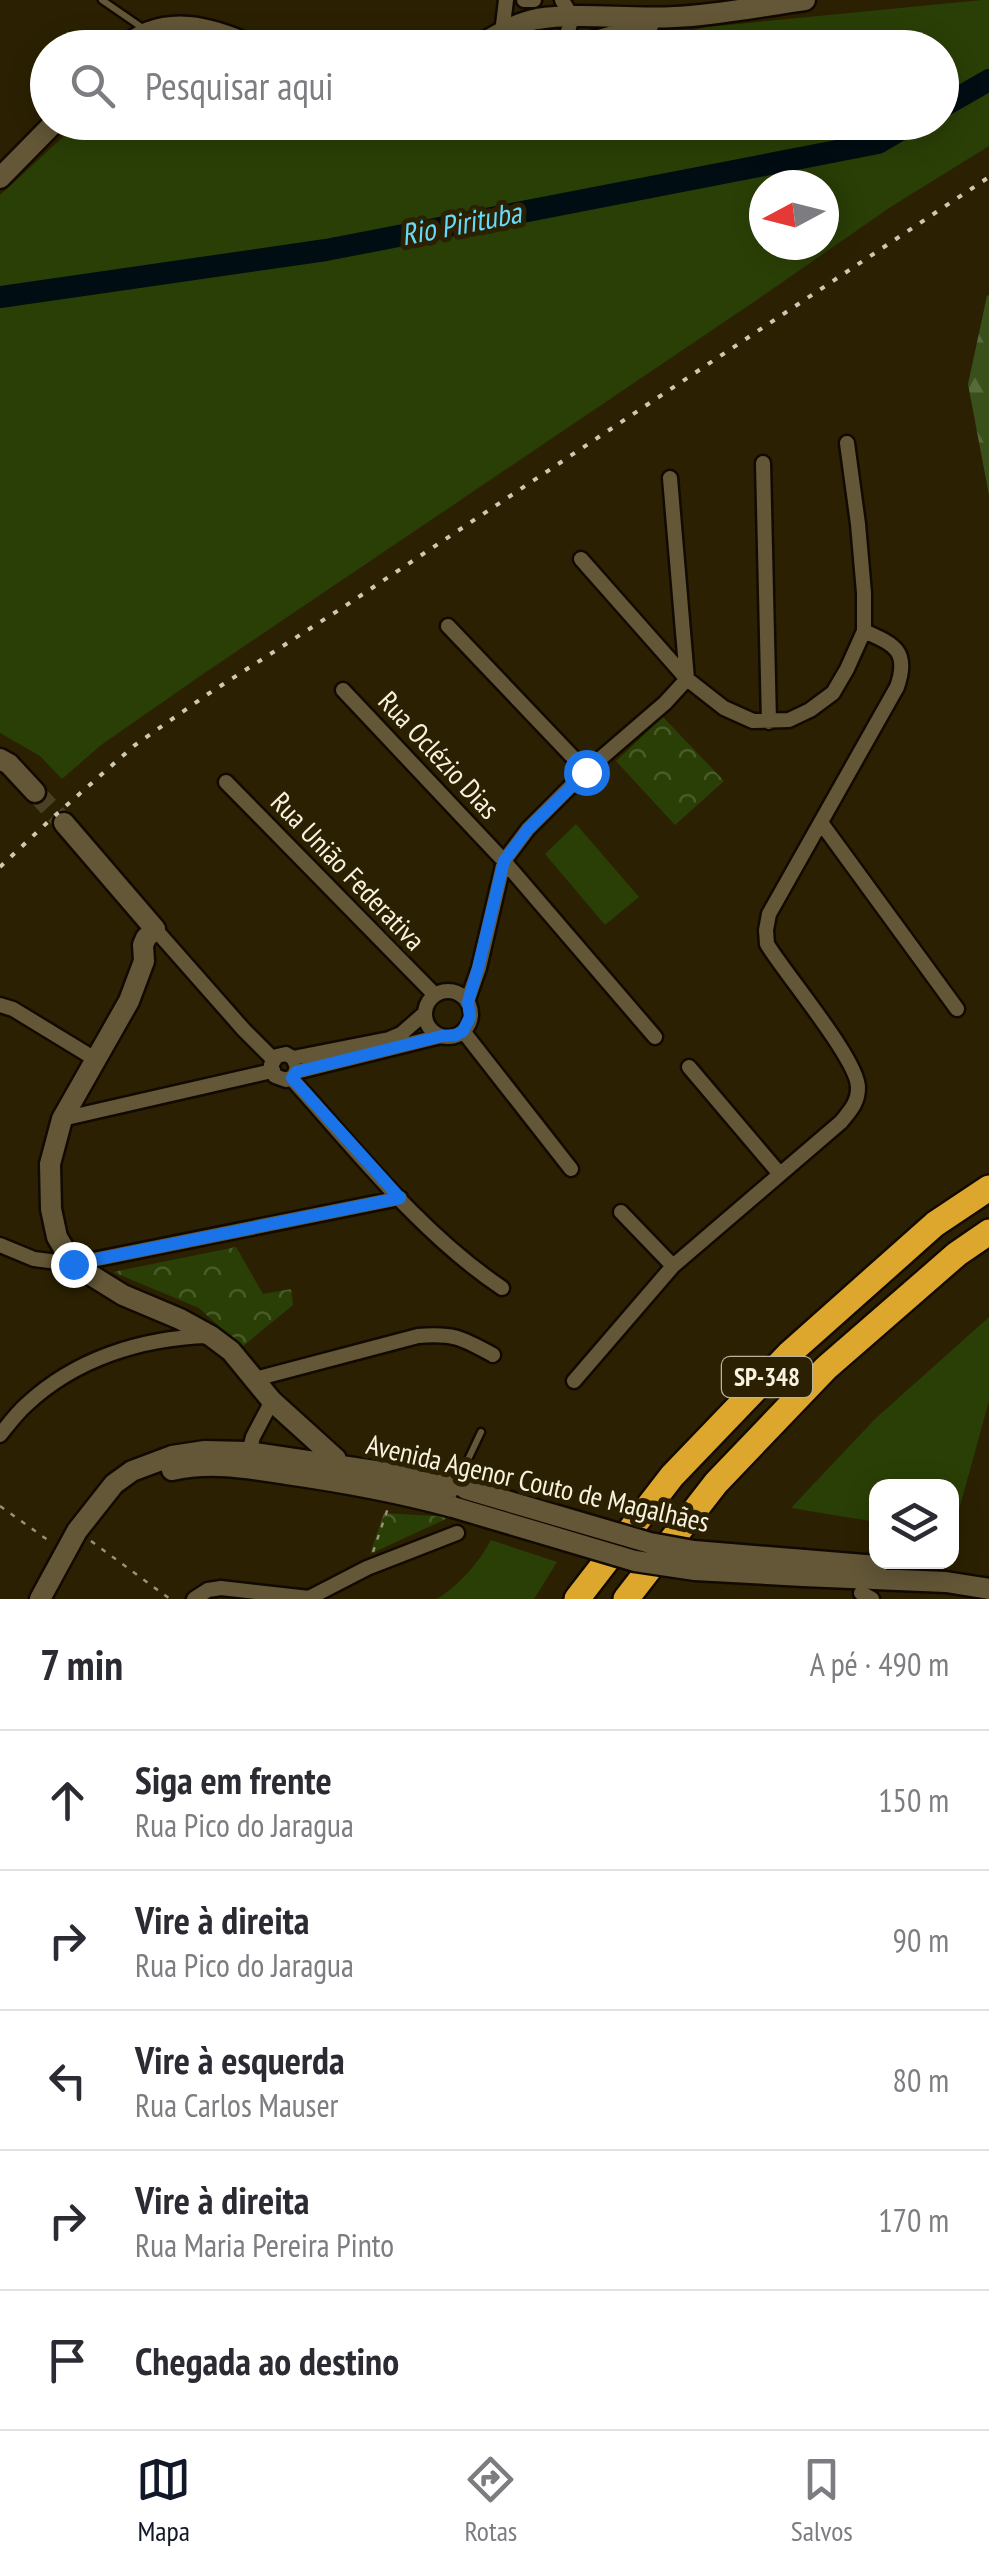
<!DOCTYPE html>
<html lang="pt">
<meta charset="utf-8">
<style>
body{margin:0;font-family:"PT Sans Narrow",sans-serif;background:#f2f2f3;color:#2b2b33}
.controls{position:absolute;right:30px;bottom:30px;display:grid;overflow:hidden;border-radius:20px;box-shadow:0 5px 25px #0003}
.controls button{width:90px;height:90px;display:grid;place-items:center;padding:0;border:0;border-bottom:2px solid #e1e1e2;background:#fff;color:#2b2b33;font:50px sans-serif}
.compass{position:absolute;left:749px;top:170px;width:90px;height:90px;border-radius:50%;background:#fff;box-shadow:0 5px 25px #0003;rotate:263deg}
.stop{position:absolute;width:30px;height:30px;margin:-22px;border:8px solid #1a73e8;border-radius:50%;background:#fff}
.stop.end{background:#1a73e8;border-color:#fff;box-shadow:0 2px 10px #0008}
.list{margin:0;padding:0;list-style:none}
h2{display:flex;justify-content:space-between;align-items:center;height:130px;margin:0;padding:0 40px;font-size:42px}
h2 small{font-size:32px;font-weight:400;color:#7c7c81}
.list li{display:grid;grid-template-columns:65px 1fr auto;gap:30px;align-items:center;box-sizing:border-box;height:140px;padding:0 40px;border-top:2px solid #e1e1e2}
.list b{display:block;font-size:38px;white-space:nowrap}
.list p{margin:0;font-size:32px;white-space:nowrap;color:#7c7c81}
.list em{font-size:32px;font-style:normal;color:#7c7c81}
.icon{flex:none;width:55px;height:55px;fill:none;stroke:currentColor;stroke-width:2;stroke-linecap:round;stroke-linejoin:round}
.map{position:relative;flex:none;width:989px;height:1599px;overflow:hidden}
.search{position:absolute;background:#fff;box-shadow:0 5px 25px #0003;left:30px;right:30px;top:30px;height:110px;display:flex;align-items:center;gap:25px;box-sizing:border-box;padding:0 35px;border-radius:55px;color:#7c7c81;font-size:38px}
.sheet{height:830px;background:#fff}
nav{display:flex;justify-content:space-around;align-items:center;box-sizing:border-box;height:140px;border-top:2px solid #e1e1e2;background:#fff;font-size:28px;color:#7c7c81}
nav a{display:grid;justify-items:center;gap:5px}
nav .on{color:#111827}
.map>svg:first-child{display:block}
</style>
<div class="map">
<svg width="989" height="1599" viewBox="0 0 989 1599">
<defs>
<pattern id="forest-firs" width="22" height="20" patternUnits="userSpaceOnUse" patternTransform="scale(2.5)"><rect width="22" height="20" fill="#3a501a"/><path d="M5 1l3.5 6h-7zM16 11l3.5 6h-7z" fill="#576a3b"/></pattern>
<pattern id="park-crowns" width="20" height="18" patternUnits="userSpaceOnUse" patternTransform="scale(2.5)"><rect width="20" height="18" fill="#2a3f06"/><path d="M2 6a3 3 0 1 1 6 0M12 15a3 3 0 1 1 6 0" fill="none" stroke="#4a5b2a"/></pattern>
</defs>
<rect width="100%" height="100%" fill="#2b2102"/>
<path fill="#2a3f06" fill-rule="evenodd" d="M982,0H989V146L889,208L764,295L206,672L101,745L62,779L40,756L0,733V195L63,137L73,123L942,122V48L621,47L707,27ZM764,185H824V245H764Z
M576,824L639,897L605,925L545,854Z
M989,1317V1401L952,1535V1486H876V1522L791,1508L875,1419Z
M491,1540L557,1562L534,1599H437C460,1584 478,1564 491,1540Z"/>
<path fill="url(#forest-firs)" d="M989,295V495L968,384L987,296Z"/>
<path fill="url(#park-crowns)" d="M663,717L724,781L675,825L616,761Z
M236,1247L263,1294L291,1289L293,1305L242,1347L199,1308L113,1272Z
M384,1513L450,1517L370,1554Z"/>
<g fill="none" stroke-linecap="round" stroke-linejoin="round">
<path stroke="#000d13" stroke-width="22" d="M942,107L989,80
M0,297L326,250L878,143L914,122"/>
<path stroke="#4a4023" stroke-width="20" stroke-dasharray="20 10" stroke-linecap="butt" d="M35,792L64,823"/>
<g stroke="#120a00" stroke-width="11">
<path id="lane" d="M102,0L147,31
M456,1485L481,1432"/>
</g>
<g stroke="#120a00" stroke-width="19">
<path id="street" d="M506,0L502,33L508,40L520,48
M524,0H534
M557,48L567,35L572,17L562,0
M763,463L769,722
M581,559L687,679L724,708L753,721L789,720L810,710L833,693L847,669L864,631V593L858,524L847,443
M448,626L586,771
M343,690L504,861L655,1037
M226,782L435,995
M822,824L957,1009
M155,929L244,1030L273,1059
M425 1014a23 23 0 1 1 46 0a23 23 0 1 1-46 0Z
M467,1002L479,968L504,861L528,829L586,771L665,703L687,679L670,478
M0,1005L13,1009L95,1059
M463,1031L571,1169
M293,1058L297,1067L294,1076L286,1080L275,1076L271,1065L277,1056L286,1054L293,1058L389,1039L401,1034L425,1013
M689,1067L779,1173
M296,1072L441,1036
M291,1078C357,1151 420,1233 502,1288
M62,1119L272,1071
M621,1212L673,1266
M0,1245L34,1259L73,1264L400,1198
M255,1379L418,1336C454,1333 462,1338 493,1355
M574,1381L673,1266L841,1122C850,1111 858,1103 858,1088C859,1061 785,974 767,944L766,930L769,914L897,687C910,650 893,644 864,631
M0,1435C8,1425 16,1414 26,1405C75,1359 141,1338 208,1336
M247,1460L253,1437L272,1401
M861,1593L872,1599
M309,1598L367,1568L457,1533
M194,1599L208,1590L221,1588L309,1598"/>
</g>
<g stroke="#120a00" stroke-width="25">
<path id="secondary" d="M124,48C163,12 214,28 256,48
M474,48C494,37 515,23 537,19C582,12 629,20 675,17C718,15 762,6 805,0
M561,48L588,43L648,26
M0,178L55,122
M0,759L9,764L35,792
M64,823L155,929L146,938L143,945L144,961L129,1001L62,1119L50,1164L51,1209L57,1237L73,1264L123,1295L180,1319L211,1336L231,1351L272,1401L336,1459L338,1481
M172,1470C210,1461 249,1468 287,1474C343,1482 398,1492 453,1507
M804,1560L877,1566
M803,1576L946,1582L989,1589
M40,1599L77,1531L114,1484L132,1471L172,1456L205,1451L248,1452L395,1474L466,1489"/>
</g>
<g stroke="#120a00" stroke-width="30">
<path id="highway" d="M577,1599L672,1476L790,1353L935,1224L989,1188
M626,1599L716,1483L826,1368L957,1254L989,1232"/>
</g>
<path stroke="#999179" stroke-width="2.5" stroke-dasharray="5 8" stroke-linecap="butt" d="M0,1506L52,1543
M91,1541L170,1599
M373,1552L388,1508"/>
<use href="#lane" stroke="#635737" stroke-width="6"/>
<use href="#street" stroke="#635737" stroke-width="14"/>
<use href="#secondary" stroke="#635737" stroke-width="20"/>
<use href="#highway" stroke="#dda62c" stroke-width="25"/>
<path stroke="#cfc9b4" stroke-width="4" stroke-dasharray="5 10" stroke-linecap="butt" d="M0,867L51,819L135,745L208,694L342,608L989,177"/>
<g stroke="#120a00" stroke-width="25" stroke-linecap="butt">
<path id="secondary-bridge" d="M466,1489L650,1543L694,1551L804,1560
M453,1507L635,1561L695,1570L803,1576"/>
</g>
<use href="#secondary-bridge" stroke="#635737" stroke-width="20"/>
</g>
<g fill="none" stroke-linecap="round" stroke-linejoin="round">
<path stroke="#1a73e8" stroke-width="12" d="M73,1264L400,1198L292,1078L296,1072L442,1036L456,1035L463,1031L470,1017L468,1002L478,968L504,861L528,829L586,772"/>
</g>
<g text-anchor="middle" stroke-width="10" stroke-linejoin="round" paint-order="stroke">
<rect fill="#2b2102" stroke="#bab39d" stroke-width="2.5" x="722" y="1357" width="90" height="40" rx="8"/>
<g font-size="25" font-weight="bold" fill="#f8f2e0">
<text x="767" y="1386">SP-348</text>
</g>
<g font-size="28" fill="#f8f2e0" stroke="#2b2102">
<text transform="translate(439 755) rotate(47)" y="10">Rua Oclézio Dias</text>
<text transform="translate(348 871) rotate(46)" y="10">Rua União Federativa</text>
<text transform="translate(538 1483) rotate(13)" y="10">Avenida Agenor Couto de Magalhães</text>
</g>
<g font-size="30" font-style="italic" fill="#65dafa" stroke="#2b2102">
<text transform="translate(461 224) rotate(-11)" y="10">Rio Pirituba</text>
</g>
</g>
</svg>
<div class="controls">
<button><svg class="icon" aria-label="layers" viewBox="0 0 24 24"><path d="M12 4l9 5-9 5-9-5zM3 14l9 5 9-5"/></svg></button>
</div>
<svg class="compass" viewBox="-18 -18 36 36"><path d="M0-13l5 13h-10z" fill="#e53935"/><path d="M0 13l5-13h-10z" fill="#7c7c81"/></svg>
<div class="stop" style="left:586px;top:772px"></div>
<div class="stop end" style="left:73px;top:1264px"></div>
<div class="search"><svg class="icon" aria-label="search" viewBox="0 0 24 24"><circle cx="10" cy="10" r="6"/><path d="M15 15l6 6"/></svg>Pesquisar aqui</div>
</div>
<section class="sheet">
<h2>7 min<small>A pé · 490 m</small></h2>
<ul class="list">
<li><svg class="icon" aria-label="ahead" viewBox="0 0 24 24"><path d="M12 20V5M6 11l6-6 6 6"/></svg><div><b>Siga em frente</b><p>Rua Pico do Jaragua</p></div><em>150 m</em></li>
<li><svg class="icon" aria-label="right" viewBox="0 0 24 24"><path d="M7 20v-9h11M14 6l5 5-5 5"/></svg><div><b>Vire à direita</b><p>Rua Pico do Jaragua</p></div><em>90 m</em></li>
<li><svg class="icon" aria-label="left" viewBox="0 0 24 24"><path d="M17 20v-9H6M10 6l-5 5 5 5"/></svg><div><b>Vire à esquerda</b><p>Rua Carlos Mauser</p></div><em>80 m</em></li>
<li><svg class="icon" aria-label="right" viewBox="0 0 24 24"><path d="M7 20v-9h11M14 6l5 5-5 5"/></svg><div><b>Vire à direita</b><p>Rua Maria Pereira Pinto</p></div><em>170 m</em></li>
<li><svg class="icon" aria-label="arrive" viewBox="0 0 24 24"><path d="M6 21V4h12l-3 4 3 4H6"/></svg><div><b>Chegada ao destino</b></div></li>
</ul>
</section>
<nav>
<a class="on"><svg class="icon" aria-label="map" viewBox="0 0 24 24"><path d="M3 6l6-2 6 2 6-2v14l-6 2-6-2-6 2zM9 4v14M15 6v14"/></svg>Mapa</a>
<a><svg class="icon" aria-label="directions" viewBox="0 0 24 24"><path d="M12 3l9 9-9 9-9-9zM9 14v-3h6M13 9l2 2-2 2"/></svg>Rotas</a>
<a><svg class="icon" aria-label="saved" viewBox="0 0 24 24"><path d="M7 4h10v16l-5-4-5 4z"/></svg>Salvos</a>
</nav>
